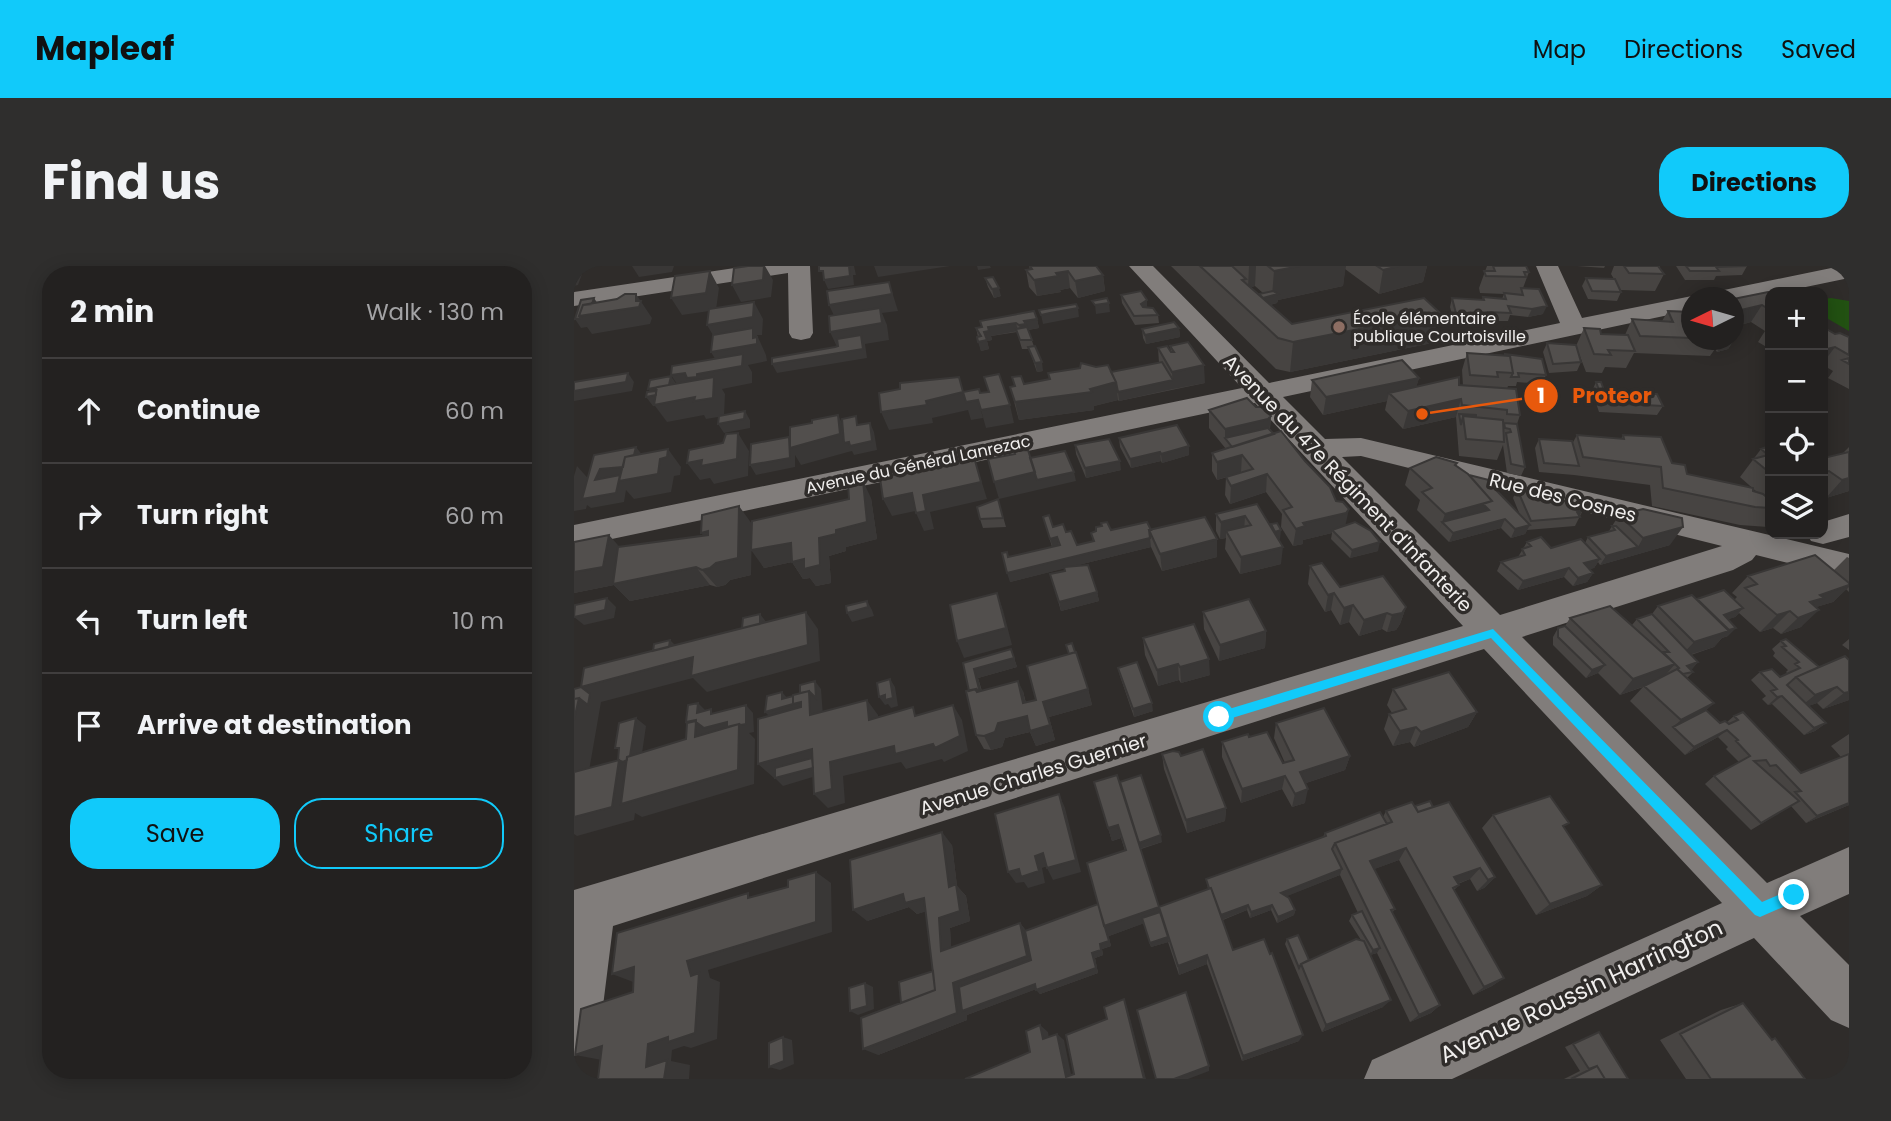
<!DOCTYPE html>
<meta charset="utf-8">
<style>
body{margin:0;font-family:Poppins,sans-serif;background:#2f2e2d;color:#f1f3f6}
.controls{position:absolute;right:21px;top:21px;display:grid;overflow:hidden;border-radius:14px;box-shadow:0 4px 18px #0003}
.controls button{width:63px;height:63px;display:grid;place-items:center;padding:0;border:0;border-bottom:2px solid #403e3e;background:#232120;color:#f1f3f6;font:35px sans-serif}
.compass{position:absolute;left:1107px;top:21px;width:63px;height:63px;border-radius:50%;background:#232120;box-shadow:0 4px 18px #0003;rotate:265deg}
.stop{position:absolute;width:21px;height:21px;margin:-16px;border:5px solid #11cafa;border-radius:50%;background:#fff}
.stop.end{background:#11cafa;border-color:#fff;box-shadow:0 2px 7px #0008}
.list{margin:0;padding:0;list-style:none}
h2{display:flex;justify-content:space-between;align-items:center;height:91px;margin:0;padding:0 28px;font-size:30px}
h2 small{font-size:23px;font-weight:400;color:#a3a3a5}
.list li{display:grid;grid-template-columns:46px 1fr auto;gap:21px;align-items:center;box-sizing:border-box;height:105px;padding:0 28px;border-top:2px solid #403e3e}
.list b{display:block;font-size:26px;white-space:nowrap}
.list em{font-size:23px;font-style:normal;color:#a3a3a5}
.actions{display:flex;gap:14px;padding:21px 28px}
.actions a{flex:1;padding:16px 0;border:2px solid #11cafa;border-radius:28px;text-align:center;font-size:24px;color:#11cafa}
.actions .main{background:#11cafa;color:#111}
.icon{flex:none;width:38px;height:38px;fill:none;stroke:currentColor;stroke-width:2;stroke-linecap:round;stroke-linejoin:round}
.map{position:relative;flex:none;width:1275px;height:813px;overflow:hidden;border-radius:28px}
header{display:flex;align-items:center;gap:42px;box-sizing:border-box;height:98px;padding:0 35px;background:#11cafa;color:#111}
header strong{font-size:33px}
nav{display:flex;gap:38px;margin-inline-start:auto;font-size:24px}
.intro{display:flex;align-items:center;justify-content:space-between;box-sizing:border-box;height:168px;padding:0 42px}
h1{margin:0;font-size:49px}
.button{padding:18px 32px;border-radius:28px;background:#11cafa;color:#111;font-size:24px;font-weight:700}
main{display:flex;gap:42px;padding:0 42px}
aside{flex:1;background:#232120;border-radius:28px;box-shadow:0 4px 18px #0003}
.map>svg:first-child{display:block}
</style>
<header>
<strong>Mapleaf</strong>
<nav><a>Map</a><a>Directions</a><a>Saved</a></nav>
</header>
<div class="intro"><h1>Find us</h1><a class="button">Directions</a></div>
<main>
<aside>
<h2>2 min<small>Walk · 130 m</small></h2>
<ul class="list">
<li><svg class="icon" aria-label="ahead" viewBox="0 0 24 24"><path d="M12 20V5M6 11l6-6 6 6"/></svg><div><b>Continue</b></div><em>60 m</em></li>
<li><svg class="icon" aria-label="right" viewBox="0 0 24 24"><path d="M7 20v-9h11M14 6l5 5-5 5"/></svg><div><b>Turn right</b></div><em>60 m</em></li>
<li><svg class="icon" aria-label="left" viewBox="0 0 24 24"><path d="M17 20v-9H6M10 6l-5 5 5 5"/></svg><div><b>Turn left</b></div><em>10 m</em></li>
<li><svg class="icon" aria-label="arrive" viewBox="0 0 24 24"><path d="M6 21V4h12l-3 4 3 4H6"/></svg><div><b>Arrive at destination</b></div></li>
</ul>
<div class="actions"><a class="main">Save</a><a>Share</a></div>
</aside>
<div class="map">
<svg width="1275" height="813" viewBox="0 0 1275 813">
<rect width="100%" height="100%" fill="#2f2c2a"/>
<path fill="#225112" d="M1257,32L1275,35V65L1249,50V33Z"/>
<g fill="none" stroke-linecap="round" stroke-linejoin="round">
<path fill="#817d7b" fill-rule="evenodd" d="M174,0H236L239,67L236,72L227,74L218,72L215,67L214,7L0,40V26Z
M555,0H579L695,117L986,57L962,0H984L1008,52L1118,30L1124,32H1118V44L709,131L751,173L787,172L1275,288V312L1182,289L1178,294L1159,304L948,371L1193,617L1275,581V628L1226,650L1275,699V762L1257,754L1180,672L878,813H790L798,794L1148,637L910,383L39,660L26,764L19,783L0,790V624L889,360L681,137L0,281V259L668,122ZM787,190L1148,280L926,349L768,191Z
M1267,0H1275V12L1160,36V32H1134L1137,27L1145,25Z
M1275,248V271L1249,278L1237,275L1233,268H1249V256Z"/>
</g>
<path fill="#474442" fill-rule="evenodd" d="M455,0H522L529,9L531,25L504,32L496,22L486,24L487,26L463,30L455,21L452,4H456Z
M597,0H853L849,16L805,28L771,3L769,20L704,34L703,37L696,39L718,58L858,77L716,106L702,103ZM681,20L689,27L685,28L677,21Z
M913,0H952L955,6L949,22L969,48L954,51L936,49L934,55H914L912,58L881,60L876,41L878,32L908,34L909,31L928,33L930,28L906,27L905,22Z
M1003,0H1031L1030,2Z
M1040,0H1086L1085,2L1090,8L1081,25L1047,24L1043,18L1047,26L1043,35L1014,33L1008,20L1012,12L1040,13L1037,8Z
M1102,0H1173L1168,9L1142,10L1140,14H1111Z
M411,12L427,30L420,32L414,21Z
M1196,27V83L1184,76L1191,65L1177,56L1159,61V33Z
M547,29L573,34V41L584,49L585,57L561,59L548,37Z
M1094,45L1117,46V74H1160L1154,83L1143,86L1141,83L1136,90L1060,87L1052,102L1031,101L1028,107L1012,106L1002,80L1010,62L1027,68L1051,69L1058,53L1088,55Z
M463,53L465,62L454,64L469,105L463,106L455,83H448L443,66L417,70L418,74L413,75L415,83L407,85L402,62Z
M1249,61L1261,68L1275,71V123L1254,112L1259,105L1249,99Z
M605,62L606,71L572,78L569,72L568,63Z
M973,77L1007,96L1003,105L975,107L969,86Z
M596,80L631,117L545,135L544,134L520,140V144L445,154L436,121L441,120L438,111L450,118L475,113L474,107L537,106L585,97L584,82L597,86Z
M893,87L931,89V88L972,109L968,118L943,116L942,120H934L933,123L946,149L943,158L951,201L947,210L933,207L929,179L923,194L885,190L882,151L829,163L811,144L813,135L749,149L736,131L738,114L845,112L842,121L889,120L888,104Z
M1022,116L1031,127L1089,140L1083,149L1025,146L1018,125Z
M682,141L697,150L696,163L772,259L804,285L776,292L757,273L758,267L729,274V278L719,280L707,261L708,248L692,226L656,238L651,229L652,211L667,207L643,214L638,205V187L652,183L635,162V144Z
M1003,169L1047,173L1049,169L1098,197L1113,208L1184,227L1166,211L1187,183L1196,180V259L1194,261L1166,259L1078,240L1076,219L1000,209L965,206L961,182L965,173L998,178Z
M545,172L615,180V189L588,197L587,195L557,202L546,181Z
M501,179L547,204L512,212L502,188Z
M1275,181V225L1252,232L1249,230V189L1254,191L1269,187Z
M882,200L895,209L921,223L946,249L939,232L943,223L1011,240L1001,260L953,264L951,268L937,272L927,262L875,276L843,244L846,234L831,219L836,202Z
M297,232L303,273L272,281V285L255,290L257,317L242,320L236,312L229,313L218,296L190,302L177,280V309L156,314L151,319L143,321L136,319L56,335L40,319L0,327V276L46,281L129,270L178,258Z
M424,233L432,261L409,262L406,253Z
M683,238L697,260V258L706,273L704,274L707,298L666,308L651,283L652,272L646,273L642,265V248Z
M1045,249L1096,279L1026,299L1024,296L1020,302L1015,303L1019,307L1013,316L999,320L990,311L944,324L923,305L927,296L944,291L953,276L977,282L1011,277L1014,271L1035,265Z
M469,251L479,261L492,266L503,279L519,275L517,267L537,264H577L643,273V291L588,305L577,281L500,300L523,326L525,335L487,345L476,308L491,305V302L436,316L435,291L478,281Z
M1273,291L1275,292V326L1272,323L1259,336L1242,341L1227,361L1207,368L1199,362L1186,366L1165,347L1161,351L1154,353V370L1148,372L1140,381L1117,389L1124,396L1117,404L1119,406L1113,412L1140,437L1132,444L1146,457L1153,456L1160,450L1227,507L1267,491L1257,480L1275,468V539L1232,557L1217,540L1177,564L1131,518L1140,510L1165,496L1152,483L1154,481L1144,471L1111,489L1056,435L1069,421L1046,429L1024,407L1012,412L979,379V371L984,362L991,360L996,352L1058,359L1063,353L1078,348L1084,340L1123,333L1160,334L1163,331L1158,327L1174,310L1260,304Z
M736,300L766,321L832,341L826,358L822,364L813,366L808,363L785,370L775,356L766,359L757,344L751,346L734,318Z
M629,346L692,365L691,382L645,395L630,363Z
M569,372L636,409L607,417L605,414L584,420L571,389Z
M1275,373V384L1268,379Z
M1207,375L1245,401L1275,394V434L1249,443L1243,437L1234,440L1252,457L1241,465L1230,469L1198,438L1194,439L1188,433L1192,430L1177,414L1186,406L1206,411L1213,407L1212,406L1214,404L1199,390L1201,387L1198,383Z
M437,383L443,401L404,412L408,425H449L452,437L514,423L518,439L475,451L481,474L462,480L456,466L431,472L428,481L417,484L410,483L402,469L395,425L389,397Z
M544,402L579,445L560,451L546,410Z
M819,423L903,446L894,461L840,481L836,476L819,480L810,463L815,448L818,447L813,439Z
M702,457L776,490L771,504L732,517L731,537L718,541L708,523L667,537L648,491V476L675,471L709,497H711L700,472Z
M588,488L607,490L652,542L651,555L613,567L590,503Z
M520,516H546L588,576L567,583L585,641L634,623L632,613L749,571L751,567L809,551L812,545L841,540L859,541L921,611L910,622L903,625L896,613L884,618L885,619L880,624L930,712L918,720L899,729L825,594L800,603L821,643L818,647L866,739L857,747L836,756L803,687L796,689L809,741L748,766L711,678L713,673L735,694L787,674L775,655L778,649L784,647L766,609L712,630L721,644L720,649L703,657L697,644L676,652L673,644L649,654L659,684L725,775L668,795L633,698L605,709L594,676L577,681L570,657L535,670L534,668L537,680L528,683L529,689L521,692L524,707L466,728L462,723L393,749V754L304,789L327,737L359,705L352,645L343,648L335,641L293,655L378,579L383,620L392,630L396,655L376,662L377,682L446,657L452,665L524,638L551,585L547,572L538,575Z
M919,549L990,562L1028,619L1013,630L962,649L908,562Z
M1169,737L1197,773L1201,772L1231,813H1112L1086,774L1147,744Z
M1025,766L1054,813H990L1006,805L991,781Z"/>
<path fill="#393736" d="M0,0H11L4,19L0,20Z
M58,0H100L98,6L65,11Z
M190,0H191L199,14L197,31L167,36L158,19Z
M275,0H280L282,9H279L280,19L254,23L250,14Z
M300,0H376L304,11Z
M403,0H416L417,2L404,4Z
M675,0H682L681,20L674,22Z
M726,0H772L769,20L704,34L703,37L673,45L674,36L698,30L700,5Z
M825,0H853L849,16L805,28L809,4Z
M136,5L145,22L142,44L108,49L97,32Z
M494,5L496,22L486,24L487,26L463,30L460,14L482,7Z
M529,9L531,25L504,32L501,15Z
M315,16L324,45L308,47L313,59L315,74L291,78L293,92L203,107L198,98L264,83L256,66L263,56L255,39Z
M425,22L427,30L420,32L418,23Z
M62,28L78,52L76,58L18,68L13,61L7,62L1,53L5,50L20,32L26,41L62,35Z
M573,34V43L568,47L567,38Z
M180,36L189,53L188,69H183L192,89L193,95L174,99L178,106V117L148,123L151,128L150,150L132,153L130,149L93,156L81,140H79L72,131L79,130L74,123L95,119L97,110L103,119L101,128L88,130L90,134V137L121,131L123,135L139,132V124L134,125V128L124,130L121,125L109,127L97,109L111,107L115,112L123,111V108L151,103H147L137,86L183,78L179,70L143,76L133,59L179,51Z
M535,37L536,46L522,48L521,39Z
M1188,39L1177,56L1159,61V57L1167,44Z
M973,40L969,48L954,51L958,43Z
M504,42L505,51L469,58L467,49Z
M866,47L858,77L716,106L719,76Z
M463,53L465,62L453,64L447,68L445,59L450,55Z
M442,57L444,65L417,70L418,74L413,75L415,83L407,85L404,76L414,61Z
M605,62L606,71L572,78L571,69Z
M1160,74L1154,83L1143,86L1148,77Z
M1261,81L1249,97V88L1253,83Z
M468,96L469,105L463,106L461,97Z
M630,99L631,117L599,123L598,106Z
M54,107L60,116L58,125L0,135V125Z
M845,112L840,129L815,127L813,135L749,149L752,131Z
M599,114V123L545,135L544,126Z
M542,116L544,134L520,140V144L445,154L441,136L516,123Z
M389,126L393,136L404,134L409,152L397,154L394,144L358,152L359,157L315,164L307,146Z
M887,133L882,151L829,163L834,145Z
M436,139L440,157L412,162L407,144Z
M171,145L176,154V162L150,167L144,158Z
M264,149L273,167L296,157L300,166L303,184L280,189L278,185L274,186L227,199L221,189V201L182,209L176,199L215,171Z
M697,150L695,167L651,172V163Z
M164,167L175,185L174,210L140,218L136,212L126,214L113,197Z
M706,174L668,189L667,206L643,214V196Z
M615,180V189L588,197L587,188Z
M62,181L69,190L86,193L94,183L107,201L106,209L100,210L97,226L60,233L52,224L50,236L17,242L13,239L12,243L0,245V210L3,200L19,218L26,203Z
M586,186L587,195L557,202L556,193Z
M400,191L413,233L356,246L360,263L350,265L342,247L349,229Z
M546,195L547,204L512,212L511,202Z
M461,206H500L502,215L425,233L420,216Z
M693,208L692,226L656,238L657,220Z
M1275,212V225L1252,232L1268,214Z
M289,215L297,232L303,273L272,281V285L255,290L257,317L242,320L236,312L229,313L218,296L190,302L177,284L245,272L262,264Z
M338,227L346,244L318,250L309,233Z
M918,235L911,253L868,256L865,265L871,248Z
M165,240L178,258L177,309L156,314L151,319L143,321L128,304Z
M1011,240L1006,249L1004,251L1003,246Z
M775,243L771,261L758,264V267L729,274V278L719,280L722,263L729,257Z
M671,250L670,267L652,265V272L646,273L647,256Z
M931,253L927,262L875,276L879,267Z
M956,259L951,268L937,272L941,263Z
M1109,261L1096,279L1026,299L1032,290L1064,281L1069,272Z
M707,264L706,273L701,275V266Z
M134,265L141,284L127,267Z
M35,269L51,287L122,301L136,319L56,335L40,319L0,327V306Z
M483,271L485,280L479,282L476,273Z
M576,272L577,281L436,316L433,307Z
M643,273V291L588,305L586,288Z
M806,276L804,285L776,292L778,284Z
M709,281L707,298L666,308L667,291Z
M1026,293L1020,302L1004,306L1010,297Z
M995,302L990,311L944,324L949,315Z
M1019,307L1013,316L999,320L1004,312Z
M1275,319V321L1259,336L1239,342L1222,350L1246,329Z
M523,326L525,335L487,345L485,336Z
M423,327L429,344L438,379L390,392L383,375Z
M760,327L757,344L751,346L754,329Z
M33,332L42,341L40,352L10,359L0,351Z
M293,335L298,344L300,350L278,356L273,347Z
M779,339L775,356L766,359L770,342Z
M832,341L826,358L822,364L813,366L818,349Z
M1169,342L1161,351L1142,358L1150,349Z
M1245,344L1227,361L1207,368L1224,352Z
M1216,345L1199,362L1186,366L1203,349Z
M232,346L244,363L246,395L133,426L119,412L27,436L15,505L0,509V443L7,421L84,400L96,374L105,383Z
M813,347L808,363L785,370L790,354Z
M186,348L193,357L186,368Z
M1162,362L1154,370L1148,372L1140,381L1105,392L1120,376Z
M692,365L691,382L645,395L646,379Z
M437,383L443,401L404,412L409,431L444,415L449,425L455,453L449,437L410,442L402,424L400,403Z
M635,393L636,409L607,417L606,401Z
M1124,396L1117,404L1113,400Z
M604,398L605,414L584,420L583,404Z
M1101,398L1087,414L1046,429L1059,413Z
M1031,399L1024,407L1012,412L1018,404Z
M316,413L321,421L324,440L317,442L314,438L311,439L305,431Z
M241,415L247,423L250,464L199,454L191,446L208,433V426L215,434L235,425Z
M1263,421L1243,437L1221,445L1241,429Z
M514,423L518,439L475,451L481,474L462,480L456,466L431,472L428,481L417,484L410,470L424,457L469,436Z
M1275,426V434L1249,443L1270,427Z
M1208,430L1198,438L1194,439L1203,431Z
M293,434L304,449L306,469L295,454Z
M124,437L132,445L123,447Z
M578,437L579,445L560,451L559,443Z
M1140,437L1124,452L1099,461L1107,454Z
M172,439L179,447L180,466L175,467L181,473L180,518L68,551L61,547L60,554L3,570L0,568V551L45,494L62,452L72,460L66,501L121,471V464L112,456Z
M379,439L388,454L394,485L370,496L368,493L332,503L327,496L269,510L271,537L254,542L240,528L256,496Z
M903,446L894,461L840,481L847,466Z
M1252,457L1241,465L1230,469L1240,462Z
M842,461L836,476L819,480L826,465Z
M1153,464L1144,471L1111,489L1120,481Z
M238,483L252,507L209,520L201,512L245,499L200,512L184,498Z
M776,490L771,504L723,520L726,506Z
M711,510L708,523L667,537L668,523Z
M734,523L731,537L718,541L721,528Z
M485,528L491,542L507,606L479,614L473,602Z
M1275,537V539L1232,557L1243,550Z
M652,542L651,555L613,567L612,554Z
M544,559L547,572L538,575L534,562Z
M368,566L378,579L383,620L392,630L396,655L376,662L378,694L367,685L365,652L375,621Z
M587,569L588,576L565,583L564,577Z
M832,582L825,594L790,607L796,595Z
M469,587L476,599L468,602L471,617L454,622L450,616L442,617L434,606L461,590Z
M906,602L896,613L871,622L880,611Z
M768,603L766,609L706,633L707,627Z
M242,606L257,617L258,666L134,704L136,712L146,716L143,773L117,782L110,780L98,784L97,795L116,799L115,813H90L72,801L74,778L117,710L113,695Z
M921,611L910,622L903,625L914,614Z
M1028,619L1013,630L962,649L976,638Z
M329,628L350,632L361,643L343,648L335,641L293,655L279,644Z
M525,638L585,641L587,651L535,670L534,668L537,680L528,683L529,689L521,692L524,707L466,728L462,724L518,687Z
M674,639L673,644L645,655V650Z
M698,639L697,644L676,652L677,646Z
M721,644L720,649L703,657L704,651Z
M446,657L454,667L461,718L465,722L393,749V754L304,789L289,783L379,717Z
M594,671L595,676L577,681L576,677Z
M806,682L803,687L796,689L799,684Z
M633,689V698L605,709L604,700Z
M60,701L62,717L38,708Z
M930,712L918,720L899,729L910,721Z
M291,717L299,721L300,743L284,749L276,745Z
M550,733L553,741L572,813H570Z
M817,734L809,741L748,766L752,759Z
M866,739L857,747L836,756L845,749Z
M466,759L474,766L476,779L469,773Z
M483,768L490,774L498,813L492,811Z
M729,769L725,775L668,795L669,790Z
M209,771L218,774L220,798L206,804L195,801Z
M28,780V794L1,789Z
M635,800V805L614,813H600Z"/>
<path fill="#524f4d" stroke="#393736" stroke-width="2" d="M174,0H190L189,14L158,19L160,2Z
M245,0H278H275L276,10L250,14L249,5H245Z
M456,0H522L529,9L501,15L494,5L482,7L484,10L460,14L452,4L458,3Z
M626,0H658L672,13L668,14L718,58L850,32L866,47L719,76L704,72Z
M694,0H726L700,5Z
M803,0H825L809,4Z
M919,0H952L955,6H950L952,11L912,10L910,5H921Z
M1050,0H1084L1090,8L1055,7Z
M1112,0H1173L1142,1L1145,5H1116Z
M136,5L132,27L97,32L101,10Z
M419,11L425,22L418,23L411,12Z
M1012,12L1041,13L1047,26L1018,25Z
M315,16L318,28L255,39L253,25Z
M947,22L965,23L973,40L958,43L934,40L937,47L914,46L915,49L883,51L878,32L910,34L909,31L932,33L930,27L949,29Z
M567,25L573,34L567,38L569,41L579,42L584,49L560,50L547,29Z
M699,25L704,28L689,32L685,28Z
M1194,26L1196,27V44L1188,39L1167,44L1159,40V33Z
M51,28H62V35H67L65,41L5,50L9,39L43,33Z
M20,32L18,38L9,39L5,50L7,52L1,53L7,34Z
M533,32L535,37L521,39L518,35Z
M180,36L179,51L133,59L135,43Z
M502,38L504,42L476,47L467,49L465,44Z
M306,42L308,57L256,66L255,50Z
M460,45L463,53L450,55L452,58L445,59L442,57L414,61L415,65L410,66L413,74L404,76L403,71L407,70L402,62L408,61L406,55Z
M1094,45L1117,46V72L1066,70L1058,53L1099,56Z
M600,56L605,62L571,69L568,63Z
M453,61L458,74H446L442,63Z
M1249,61L1261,68L1266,67L1275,71V89L1261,81L1253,83L1249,80Z
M179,62V72L183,71V78L137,86L139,69Z
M1010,62L1026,63L1027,68L1054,69L1061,85L1034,84L1037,89L1020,88Z
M287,69L289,83L198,98V92L261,81L264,80L263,73Z
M1146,74H1160L1148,77Z
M614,76L630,99L598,106L584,82L593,80L597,86H600L596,80Z
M973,77L1002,79L1007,96L979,98Z
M461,80L468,96L461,97L454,81Z
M893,87L936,90L939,107L923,106L924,111L896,109Z
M169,88L168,100L123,108V111L113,112L111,107L97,109L98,100Z
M931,88L968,93L972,109L944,107L945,111H937L939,107L936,90L931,89Z
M1275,92V98L1268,94Z
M828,94L845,112L752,131L738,114Z
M588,96L599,114L544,126L542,116L537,106Z
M507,97L522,101L534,99L542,116L516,123L518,126L441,136L436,121L441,120L438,111L447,110L450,118L476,113L474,107L506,102Z
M54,107L52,116L0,125V116Z
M425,108L436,139L407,144L404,134L392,136L389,126L405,123L406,127L415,126L410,111Z
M97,110L95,119L74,123L76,114Z
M140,111L139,132L120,135L121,131L80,139L83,121Z
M385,111L389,126L352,135L353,139L307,146L305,127L326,123V117Z
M885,111V119L942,123L946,149L933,148V144L888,139L887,133L834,145L815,127Z
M1022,116H1027L1031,127L1083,128L1089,140L1030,137Z
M82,125V129L72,131L73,126Z
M673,132L682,141H687L697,150L694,153L651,163L635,144Z
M171,145L170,153L144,158L145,150Z
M885,148L902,149V151L889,150L887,159Z
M264,149L266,168L216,182V161L238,157V154Z
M282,150L283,159L296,157L298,175L276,180L275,176L270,177L268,153Z
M889,150L929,154L930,176L892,173Z
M930,157L943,158L951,201L937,198L932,167L937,166L936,163L931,162Z
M603,159L615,180L587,188L586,186L556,193L545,172Z
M694,162L700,168L658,181L651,172Z
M707,165L731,195L756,221L762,235L769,236L775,243L772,247L729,257L731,260L722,263L709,244L718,241L693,208L657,220L652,211L679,203L668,189L643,196L638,187Z
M164,167L163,193L127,200L128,194L113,197L115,184L149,177L152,168Z
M1003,169L1050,173L1049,169L1087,171L1098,197L1111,199L1113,208L1179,222V225L1189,228L1196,234V242L1181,241L1089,222L1087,201L1009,191Z
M215,171L216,192L176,199L177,178Z
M535,173L546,195L511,202L501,179Z
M965,173L998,175L1005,200L970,197Z
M1196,180V207L1179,193L1194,189L1187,183Z
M62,181L60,189L51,191L49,201L26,203L21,214L46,209L42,227L8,233L20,189Z
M94,183L93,191L86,193L84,208L45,215L51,191Z
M454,184L461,206L420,216L414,193L441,188L440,185Z
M491,185L500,206L463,214L456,192Z
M1275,186V212L1268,214L1255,205L1249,207V189L1250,188L1254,191Z
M400,191L407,216L349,229L352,245L342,247L338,227L309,233L306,212Z
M862,191L883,197L881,199L894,208L918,235L871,248L848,226L858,222L836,202Z
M895,209L919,215L921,223L956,259L941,263L931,253L879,267L868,256L915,244L909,238L918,235Z
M289,215L293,256L262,264V268L245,272L246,299L230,303V293L218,296L217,277L177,284L178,255L275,233L274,218Z
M943,223L1011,240L1003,246L1006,251L957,255Z
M424,233L429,252L406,253L403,241Z
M683,238L709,281L667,291L652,265L677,259L671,250L647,256L642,248Z
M165,240L164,292L142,297L136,302L128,304L122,301L39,318L44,281L134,269V265L127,267L128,249Z
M1069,243L1108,252L1109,261L1069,272L1045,249Z
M475,249L479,261L489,258L492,266L497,265L503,279L520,275L517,267L522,265V261L528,260L527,257L533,256L537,264L573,256L577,264H575L576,272L433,307L428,287L433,286L434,291L486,279L483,271L476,273L469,251Z
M631,251L643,273L586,288L575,264Z
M781,256L797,265L806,276L778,284L758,264Z
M703,257L707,264L701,266L697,258Z
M1038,260H1042L1064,281L1032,290L1014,271L1041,264Z
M35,269L29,301L0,306V276Z
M967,271L977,282L1007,273L1026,293L1010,297L1019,307L1004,312L995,302L949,315L927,296L951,289L948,283L957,280L953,276Z
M1241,289L1275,317V319L1246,329L1250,332L1236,336L1245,344L1224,352L1216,345L1203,349L1171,322L1183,318L1174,310Z
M748,297L766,321L809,310L832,341L828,347L818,349L813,347L790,354L779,339L770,342L760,327L754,329L736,300Z
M514,299L523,326L485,336L476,308L491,305L490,301Z
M1150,324L1169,342L1150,349L1162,362L1155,364L1123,333Z
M423,327L432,362L383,375L376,339Z
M1118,329L1155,365L1120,376L1084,340Z
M33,332L31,344L0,351L1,339Z
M675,333L692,365L646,379L629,346Z
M293,335L294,341L273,347L272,340Z
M1036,340L1101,398L1059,413L996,352Z
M232,346L234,379L117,410L119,391L7,421L10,402Z
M186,348V358L168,362L169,352Z
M1078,348L1124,396L1113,400L1119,406L1109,408L1103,403L1105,402L1089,386H1095L1063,353Z
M620,358L635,393L606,401L604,398L583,404L569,372Z
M991,360L1031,399L1018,404L984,371V362Z
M1212,373L1245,401L1222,411L1213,419L1252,457L1240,462L1208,430L1203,431L1197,425L1203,423L1186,406L1198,403L1206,411L1226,402L1221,398L1225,396L1208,381L1212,380L1207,375Z
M96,374L95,381L79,385L80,378Z
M498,377L501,386L495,388L492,379Z
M437,383L440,392L400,403L405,423L402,424V423L395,425L389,397Z
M502,386L514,423L469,436L476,459L456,465L453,450L424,457L421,466L410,470L402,469L392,425L402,423L403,426L444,415L449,437L462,434L453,400Z
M1271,390L1275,394V426L1270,427L1263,421L1241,429L1222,411Z
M563,396L578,437L559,443L544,402Z
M1103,403L1140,437L1107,454L1070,420Z
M875,406L903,446L847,466L842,461L826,465L815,448L832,443L819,423Z
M316,413L319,432L311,434V429L305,431L303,417Z
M241,415L242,432L235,425L226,427V419Z
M7,421L16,428L14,439L5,432L0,433V423Z
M235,425L236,449L293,434L295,454L339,441L341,450L379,439L386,470L361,482L359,478L321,488L320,480L256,496L258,523L240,528L238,483L184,498V453L227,441V436L219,438V429Z
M208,426V433L219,430V438L191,446L193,430Z
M5,432L0,454V433Z
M124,437L123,447L137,443V448L172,439V458L167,459L165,458L153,461V456L130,462L122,456V454L112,456L114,439Z
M750,442L776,490L726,506L734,523L721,528L711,510L668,523L648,476L674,468L675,471L693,466L709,497L720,494L702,457Z
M1132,444L1146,457L1151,455L1155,458L1164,454L1160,450L1169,446L1227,507L1275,488V537L1243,550L1221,526L1227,525L1202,499L1196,500L1192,494L1180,495L1225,535L1187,557L1140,510L1176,490L1162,475L1164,474L1153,464L1120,481L1099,461Z
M62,452L56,490L53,491V494L49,496L44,494L45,482H41L45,457Z
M122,455L121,471L165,458L164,504L47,538L53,491L112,473L113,457Z
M629,483L652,542L612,554L588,488L599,485L605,486L607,490Z
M238,492L239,502L201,512V502Z
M45,494L38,541L0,551V506Z
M543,509L585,641L637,622L659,684L690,673L696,688L698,687L729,769L669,790L633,689L604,700L585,641L530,660L513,597L552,584L544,559L534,562L520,516Z
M567,509L587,569L565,577L546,516Z
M485,528L502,594L473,602L469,587L461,590L465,605L447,611L445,603L434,606L421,548Z
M976,530L995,557L989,560L1028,619L976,638L919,549Z
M856,535L859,541L844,546L841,540Z
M838,536L844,546L875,536L921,611L914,614L906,602L880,611L885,619L879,622L930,712L910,721L832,582L796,595L821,643L817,644L866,739L845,749L761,577L818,556L812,545Z
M806,546L813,558L761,577L758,583L768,603L707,627L715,632L721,644L704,651L698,639L677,646L674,639L647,649L637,622H635L632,613L752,570L751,567Z
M368,566L375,621L382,618L386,645L365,652L367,685L446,657L453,690L379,717L383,747L289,783L287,752L361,724L350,632L331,637L329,628L279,644L276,594Z
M242,606V656L113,695L117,710L125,707L121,767L94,776V771L74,778L72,801L93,794L90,813H24L28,780L1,789L7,743L59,726L60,701L38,708L43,667L174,627V632L214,621V614Z
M524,638L535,675L526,678L527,684L518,687L522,702L462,724L461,718L388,745L385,721L457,694L451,665Z
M788,645L806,682L799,684L778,649Z
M586,646L594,671L576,677L568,652Z
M724,669L735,694L727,698L725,702L713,673Z
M782,673L790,675L817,734L752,759L727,698Z
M359,705L361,724L327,737L325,716Z
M291,717L293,740L276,745L275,722Z
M612,726L635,800L600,813H582L563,744Z
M550,733L570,813H391L456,786L452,765L466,759L469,773L483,768L492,811L500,808L492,769L533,753L530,741Z
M1169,737L1198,774L1201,772L1231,813H1137L1106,768Z
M1025,766L1054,813H1031L1023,800L1015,803L999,778Z
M209,771L210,795L195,801V777Z
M1023,800L1031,813H997Z"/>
<path fill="#11cafa" d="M919,363L1188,636L1220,622L1225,624V634L1186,651L1181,649L917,372L645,456L639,451L645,446Z"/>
<circle fill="#8d6e63" stroke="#2f2c2a" stroke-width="2.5" cx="765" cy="61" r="7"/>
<g text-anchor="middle" stroke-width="7" stroke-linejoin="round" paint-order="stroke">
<g font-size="16" fill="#f0eeed" stroke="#2f2c2a" text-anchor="start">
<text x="779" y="58">École élémentaire<tspan x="779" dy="18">publique Courtoisville</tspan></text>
</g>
<g font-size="16" fill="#f0eeed" stroke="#2f2c2a">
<text transform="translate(344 198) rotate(-12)" y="6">Avenue du Général Lanrezac</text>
</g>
<g font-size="19" fill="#f0eeed" stroke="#2f2c2a">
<text transform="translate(774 217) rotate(46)" y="7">Avenue du 47e Régiment d'Infanterie</text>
<text transform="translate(989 231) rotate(14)" y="7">Rue des Cosnes</text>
<text transform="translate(459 508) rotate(-17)" y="7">Avenue Charles Guernier</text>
</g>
<g font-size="23" fill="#f0eeed" stroke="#2f2c2a">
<text transform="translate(1007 725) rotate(-25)" y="8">Avenue Roussin Harrington</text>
</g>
</g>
<path fill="none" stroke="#e8590c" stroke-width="2.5" d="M848 148L967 130"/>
<g fill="#e8590c" stroke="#2f2c2a" stroke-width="2.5">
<circle cx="848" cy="148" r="7"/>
<circle cx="967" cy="130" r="18"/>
</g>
<g font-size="21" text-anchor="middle" font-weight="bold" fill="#fff">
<text x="967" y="137">1</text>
</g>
<g font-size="21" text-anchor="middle" font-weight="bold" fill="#e8590c" stroke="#2f2c2a" stroke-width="7" stroke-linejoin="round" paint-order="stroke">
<text x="1038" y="137">Proteor</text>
</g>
</svg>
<div class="controls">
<button>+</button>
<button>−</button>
<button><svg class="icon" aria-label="locate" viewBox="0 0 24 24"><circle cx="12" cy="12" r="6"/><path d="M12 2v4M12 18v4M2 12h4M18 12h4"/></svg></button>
<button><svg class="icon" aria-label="layers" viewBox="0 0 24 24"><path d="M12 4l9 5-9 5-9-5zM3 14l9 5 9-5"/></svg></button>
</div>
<svg class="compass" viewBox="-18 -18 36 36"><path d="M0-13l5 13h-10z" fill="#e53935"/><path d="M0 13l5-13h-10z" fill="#a3a3a5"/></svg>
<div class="stop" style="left:645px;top:451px"></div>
<div class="stop end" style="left:1220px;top:629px"></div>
</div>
</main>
